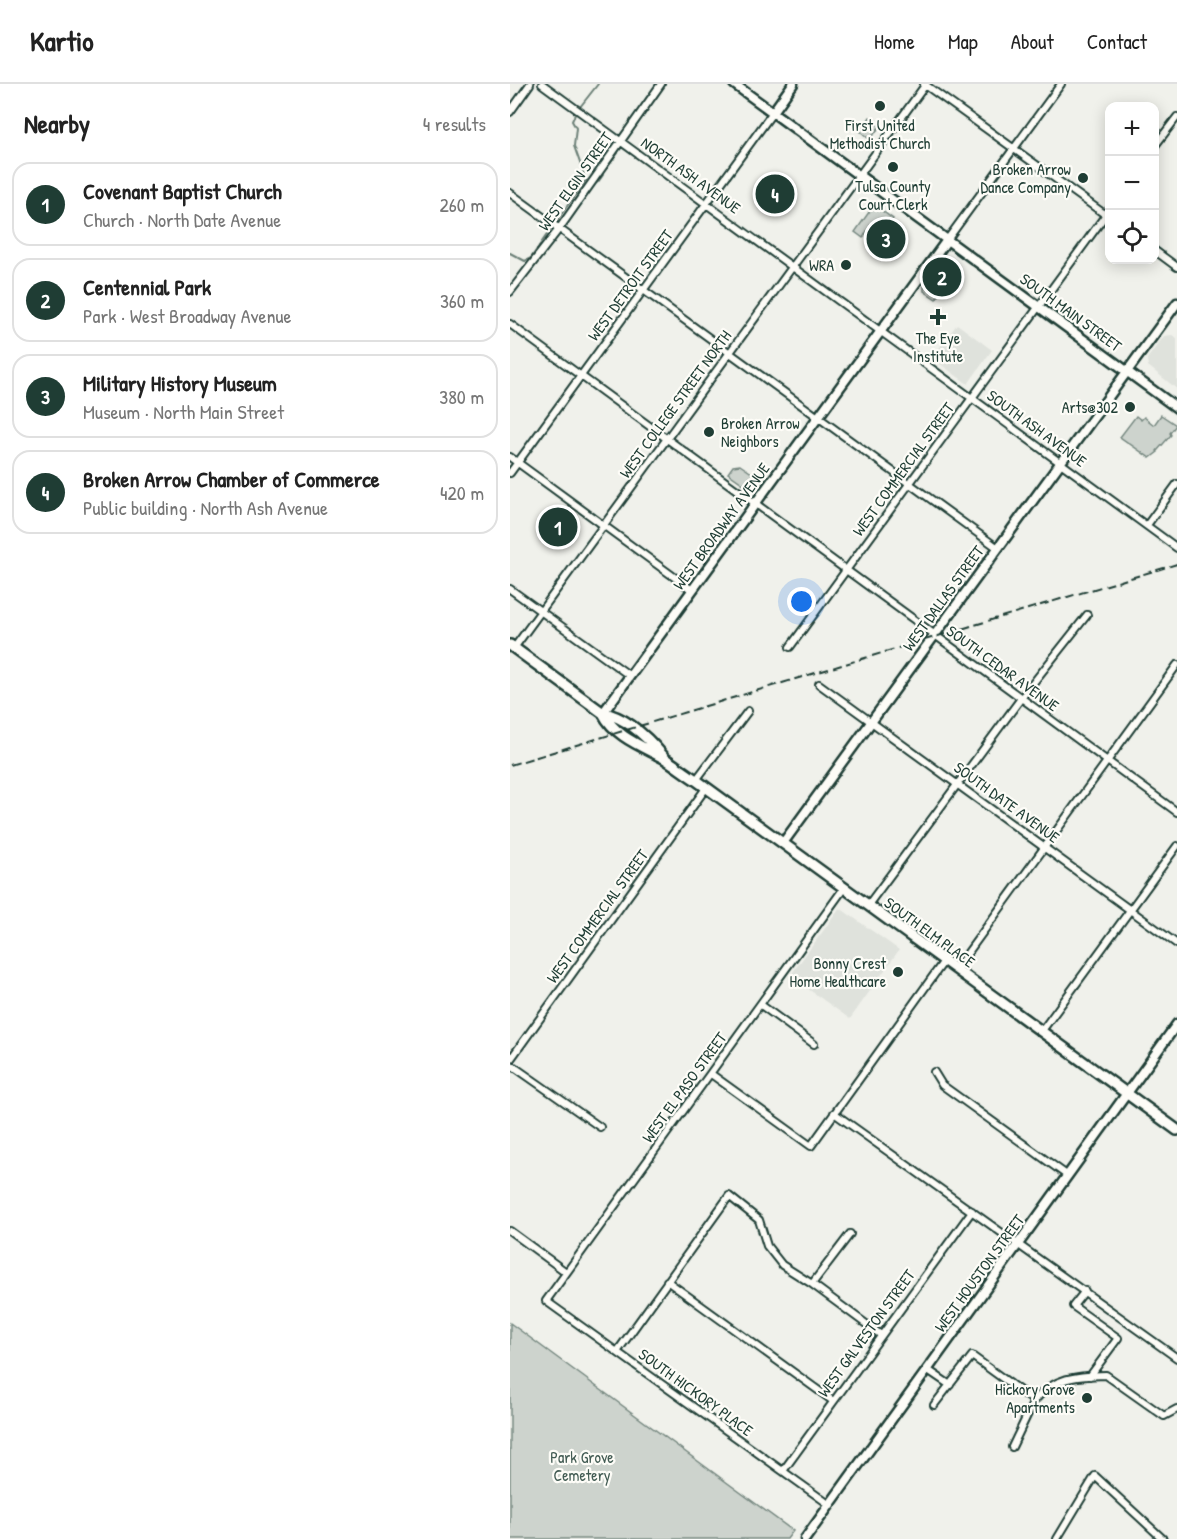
<!DOCTYPE html>
<meta charset="utf-8">
<style>
body{margin:0;font-family:"Patrick Hand",sans-serif;background:#f2f2f2;color:#222}
.controls{position:absolute;right:18px;top:18px;display:grid;overflow:hidden;border-radius:12px;box-shadow:0 3px 15px #0003}
.controls button{width:54px;height:54px;display:grid;place-items:center;padding:0;border:0;border-bottom:2px solid #e0e0e0;background:#fff;color:#222;font:30px sans-serif}
.you{position:absolute;left:292px;top:518px;width:21px;height:21px;margin:-15px;border:4px solid #fff;border-radius:50%;background:#1a73e8;box-shadow:0 0 0 9px #1a73e833}
.badge{display:grid;place-items:center;width:39px;height:39px;border-radius:50%;background:#1f3d34;color:#fff;font-size:20px;font-weight:700}
.pin{position:absolute;translate:-50% -50%;border:3px solid #fff;box-shadow:0 2px 6px #0006}
.list{margin:0;padding:0;list-style:none}
h2{display:flex;justify-content:space-between;align-items:center;height:78px;margin:0;padding:0 24px;font-size:26px}
h2 small{font-size:20px;font-weight:400;color:#767676}
.list li{display:grid;grid-template-columns:39px 1fr auto;gap:18px;align-items:center;box-sizing:border-box;height:84px;margin:0 12px 12px;padding:0 12px;border:2px solid #e0e0e0;border-radius:18px}
.list b{display:block;font-size:22px;white-space:nowrap}
.list p{margin:0;font-size:20px;white-space:nowrap;color:#767676}
.list em{font-size:20px;font-style:normal;color:#767676}
.icon{flex:none;width:33px;height:33px;fill:none;stroke:currentColor;stroke-width:2;stroke-linecap:round;stroke-linejoin:round}
.map{position:relative;flex:none;width:667px;height:1455px;overflow:hidden}
header{display:flex;align-items:center;gap:36px;box-sizing:border-box;height:84px;padding:0 30px;background:#fff;border-bottom:2px solid #e0e0e0}
header strong{font-size:28px}
nav{display:flex;gap:33px;margin-inline-start:auto;font-size:21px}
main{display:flex}
aside{flex:1;background:#fff}
.map>svg:first-child{display:block}
</style>
<header>
<strong>Kartio</strong>
<nav><a>Home</a><a>Map</a><a>About</a><a>Contact</a></nav>
</header>
<main>
<aside>
<h2>Nearby<small>4 results</small></h2>
<ul class="list">
<li><span class="badge">1</span><div><b>Covenant Baptist Church</b><p>Church · North Date Avenue</p></div><em>260 m</em></li>
<li><span class="badge">2</span><div><b>Centennial Park</b><p>Park · West Broadway Avenue</p></div><em>360 m</em></li>
<li><span class="badge">3</span><div><b>Military History Museum</b><p>Museum · North Main Street</p></div><em>380 m</em></li>
<li><span class="badge">4</span><div><b>Broken Arrow Chamber of Commerce</b><p>Public building · North Ash Avenue</p></div><em>420 m</em></li>
</ul>
</aside>
<div class="map">
<svg width="667" height="1455" viewBox="0 0 667 1455">
<rect width="100%" height="100%" fill="#f0f1eb"/>
<filter id="ink" filterUnits="userSpaceOnUse"><feTurbulence type="fractalNoise" baseFrequency=".0167" numOctaves="2"/><feDisplacementMap in="SourceGraphic" scale="12" xChannelSelector="R" yChannelSelector="G"/><feConvolveMatrix kernelMatrix="1 2 1 2 8 2 1 2 1" color-interpolation-filters="sRGB"/></filter>
<g filter="url(#ink)">
<path fill="#dfe2dc" d="M447,240L482,266L458,300L422,274Z
M662,251L667,254V305L638,282L637,275L654,252Z
M330,824L389,866L340,935L280,892Z"/>
<path fill="#cdd3cd" stroke="#768880" stroke-width="1.5" d="M360,33L370,42L360,56L350,47Z
M364,121L383,135L373,149L361,140L353,154L345,148Z
M438,175L449,183L426,215L414,207V203L433,178Z
M651,331L666,341L660,349L661,351L647,367L648,368L640,374L610,353L626,332L631,336L634,333L644,341Z
M230,381L246,392L240,402L235,401L218,389L223,382Z
M0,1239L283,1447L277,1455H0Z"/>
<g fill="none" stroke-linecap="round" stroke-linejoin="round">
<path stroke="#6c8077" stroke-width="2" d="M70,23L88,0
M97,84L108,69
M85,100L88,98L93,91
M0,169L15,177L21,174C39,147 57,122 76,96L64,62L66,44L62,37L66,28"/>
<g stroke="#1f3d34" stroke-width="10">
<path id="street" d="M32,0L667,464
M414,0L600,134
M0,28L20,0
M644,63L667,33
M0,109L488,464
M437,156L551,0
M644,166L667,183
M0,208L49,145L151,0
M0,240L667,728
M0,373L182,506
M0,389L263,28
M637,441L667,400
M0,505L120,592
M280,563L600,125
M4,564L416,0
M309,600L667,860
M186,696L238,627
M358,821L512,613L577,531
M446,885L667,581
M251,921L304,960
M531,948L667,762
M0,976L196,704
M0,980L90,1043
M424,988L432,1001L558,1092
M201,990L301,1062L434,877
M324,1029L667,1274
M0,1147L56,1188
M157,1197L323,1317
M302,1200L340,1150
M575,1207L563,1222L608,1254L580,1292
M107,1268L219,1112L249,1136L257,1162L272,1181L302,1200L371,1251
M418,1286L440,1301
M524,1317C544,1293 566,1292 596,1291L654,1332L667,1325
M424,1321L462,1272L524,1317L502,1363
M273,1387L462,1127
M320,1421L36,1217L334,804
M547,1455L585,1392L653,1455"/>
</g>
<g stroke="#1f3d34" stroke-width="13">
<path id="secondary" d="M224,0L667,324
M263,28L283,0
M93,629L437,156
M273,759L667,219
M295,1455L667,940"/>
</g>
<g stroke="#1f3d34" stroke-width="14">
<path id="primary" d="M0,561L93,629C116,633 138,654 153,672
M93,629C105,653 132,662 154,674C165,681 175,689 186,696L667,1046"/>
</g>
<use href="#street" stroke="#fdfcf7" stroke-width="6"/>
<use href="#secondary" stroke="#fdfcf7" stroke-width="8"/>
<use href="#primary" stroke="#fdfcf7" stroke-width="9"/>
<path stroke="#1f3d34" stroke-width="2" stroke-dasharray="9 4.5" stroke-linecap="butt" d="M0,681L667,480"/>
</g>
</g>
<g fill="#1f3d34" stroke="#fdfcf7" stroke-width="2">
<circle cx="370" cy="22" r="6"/>
<circle cx="383" cy="83" r="6"/>
<circle cx="573" cy="94" r="6"/>
<circle cx="336" cy="181" r="6"/>
<path d="M425 224h6v6h6v6h-6v6h-6v-6h-6v-6h6z"/>
<circle cx="620" cy="323" r="6"/>
<circle cx="199" cy="348" r="6"/>
<circle cx="388" cy="888" r="6"/>
<circle cx="577" cy="1314" r="6"/>
</g>
<g text-anchor="middle" stroke-width="4.5" stroke-linejoin="round" paint-order="stroke">
<g font-size="16" fill="#1f3d34" stroke="#fdfcf7" text-anchor="end">
<text x="370" y="47" text-anchor="middle">First United<tspan x="370" dy="18">Methodist Church</tspan></text>
<text x="561" y="91">Broken Arrow<tspan x="561" dy="18">Dance Company</tspan></text>
<text x="383" y="108" text-anchor="middle">Tulsa County<tspan x="383" dy="18">Court Clerk</tspan></text>
<text x="324" y="187">WRA</text>
<text x="428" y="260" text-anchor="middle">The Eye<tspan x="428" dy="18">Institute</tspan></text>
<text x="608" y="329">Arts@302</text>
<text x="211" y="345" text-anchor="start">Broken Arrow<tspan x="211" dy="18">Neighbors</tspan></text>
<text x="376" y="885">Bonny Crest<tspan x="376" dy="18">Home Healthcare</tspan></text>
<text x="565" y="1311">Hickory Grove<tspan x="565" dy="18">Apartments</tspan></text>
</g>
<g font-size="16" fill="#1f3d34" stroke="#fdfcf7">
<text transform="translate(181 91) rotate(36)" y="6">NORTH ASH AVENUE</text>
<text transform="translate(65 97) rotate(-55)" y="6">WEST ELGIN STREET</text>
<text transform="translate(120 201) rotate(-54)" y="6">WEST DETROIT STREET</text>
<text transform="translate(561 228) rotate(36)" y="6">SOUTH MAIN STREET</text>
<text transform="translate(165 320) rotate(-54)" y="6">WEST COLLEGE STREET NORTH</text>
<text transform="translate(527 344) rotate(36)" y="6">SOUTH ASH AVENUE</text>
<text transform="translate(393 385) rotate(-54)" y="6">WEST COMMERCIAL STREET</text>
<text transform="translate(211 442) rotate(-54)" y="6">WEST BROADWAY AVENUE</text>
<text transform="translate(433 514) rotate(-54)" y="6">WEST DALLAS STREET</text>
<text transform="translate(493 584) rotate(36)" y="6">SOUTH CEDAR AVENUE</text>
<text transform="translate(497 718) rotate(36)" y="6">SOUTH DATE AVENUE</text>
<text transform="translate(87 832) rotate(-54)" y="6">WEST COMMERCIAL STREET</text>
<text transform="translate(420 848) rotate(36)" y="6">SOUTH ELM PLACE</text>
<text transform="translate(174 1003) rotate(-54)" y="6">WEST EL PASO STREET</text>
<text transform="translate(469 1189) rotate(-54)" y="6">WEST HOUSTON STREET</text>
<text transform="translate(356 1249) rotate(-54)" y="6">WEST GALVESTON STREET</text>
<text transform="translate(186 1308) rotate(36)" y="6">SOUTH HICKORY PLACE</text>
</g>
<g font-size="16" fill="#425b53" stroke="#fdfcf7">
<text x="72" y="1379">Park Grove<tspan x="72" dy="18">Cemetery</tspan></text>
</g>
</g>
</svg>
<div class="controls">
<button>+</button>
<button>−</button>
<button><svg class="icon" aria-label="locate" viewBox="0 0 24 24"><circle cx="12" cy="12" r="6"/><path d="M12 2v4M12 18v4M2 12h4M18 12h4"/></svg></button>
</div>
<div class="you"></div>
<div class="pin badge" style="left:48px;top:443px">1</div>
<div class="pin badge" style="left:432px;top:193px">2</div>
<div class="pin badge" style="left:376px;top:155px">3</div>
<div class="pin badge" style="left:265px;top:110px">4</div>
</div>
</main>
